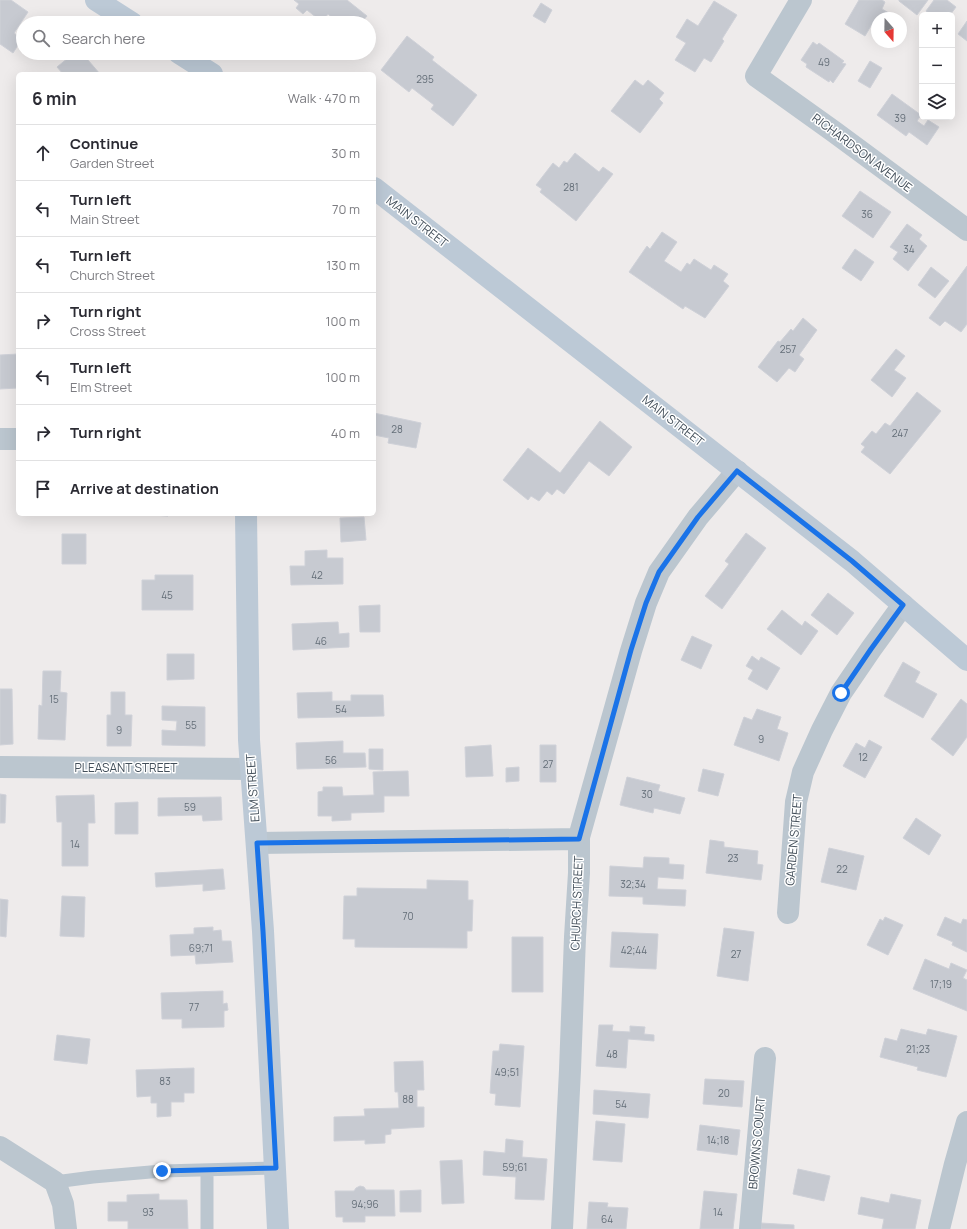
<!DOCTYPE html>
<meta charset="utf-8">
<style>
body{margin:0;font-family:Manrope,sans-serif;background:#f2f2f3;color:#2b2b33}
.controls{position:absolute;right:12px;top:12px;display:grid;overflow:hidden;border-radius:6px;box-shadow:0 4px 16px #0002}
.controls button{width:36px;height:36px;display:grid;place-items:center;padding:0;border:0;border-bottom:1px solid #e1e1e2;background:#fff;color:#2b2b33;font:20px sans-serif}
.compass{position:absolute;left:871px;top:12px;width:36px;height:36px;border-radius:50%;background:#fff;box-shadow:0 4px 16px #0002;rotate:160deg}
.stop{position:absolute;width:12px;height:12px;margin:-9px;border:3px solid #1a73e8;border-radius:50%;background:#fff}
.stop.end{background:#1a73e8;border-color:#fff;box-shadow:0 1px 4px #0008}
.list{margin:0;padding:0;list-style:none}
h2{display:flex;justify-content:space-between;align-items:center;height:52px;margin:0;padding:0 16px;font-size:17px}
h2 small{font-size:13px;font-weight:400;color:#7c7c81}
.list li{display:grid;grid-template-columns:26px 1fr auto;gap:12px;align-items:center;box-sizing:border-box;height:56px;padding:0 16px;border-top:1px solid #e1e1e2}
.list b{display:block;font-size:15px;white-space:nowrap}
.list p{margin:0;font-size:13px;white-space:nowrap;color:#7c7c81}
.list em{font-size:13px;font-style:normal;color:#7c7c81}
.icon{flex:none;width:22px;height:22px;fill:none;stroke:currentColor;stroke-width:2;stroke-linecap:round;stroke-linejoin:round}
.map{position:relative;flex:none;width:967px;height:1229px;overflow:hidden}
.search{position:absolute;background:#fff;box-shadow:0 4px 16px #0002;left:16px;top:16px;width:360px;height:44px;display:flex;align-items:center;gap:10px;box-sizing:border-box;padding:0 14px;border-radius:22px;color:#7c7c81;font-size:15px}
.panel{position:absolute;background:#fff;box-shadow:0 4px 16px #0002;left:16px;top:72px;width:360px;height:444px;border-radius:6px}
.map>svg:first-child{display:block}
</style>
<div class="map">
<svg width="967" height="1229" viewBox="0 0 967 1229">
<rect width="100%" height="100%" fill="#eeebeb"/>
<path fill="#c7cad1" stroke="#cfd1d8" d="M0,0H11L28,12L14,33L22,39L13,53L0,44Z
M294,0H347L367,16L361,23H338L328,14L322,22L307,10L303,14L296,8L299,4Z
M859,0H882L885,2L882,9L894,16V18H877V20L875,19L865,36L845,24Z
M899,0H928L917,15L899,1Z
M934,0H947L956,7L950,15H931L926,11Z
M714,1L737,15L722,39L724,41L711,62L704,58L695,72L675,60L686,43L676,37L687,19L698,26Z
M541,3L552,10L545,23L533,16Z
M967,21V41L958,34Z
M407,36L434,57L432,60L477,95L453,126L431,109L434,105L412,88L409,92L381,70Z
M813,42L817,45L819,43L844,61L842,63L846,64L833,83L830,80L829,82L806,67L807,64L801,60Z
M74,53H82L100,74H63L57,67Z
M870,61L882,68L870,88L858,81Z
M635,80L643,86L648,80L664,93L659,99L663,103L640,133L611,111Z
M892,94L921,115L917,121L924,126L928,120L939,127L927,145L909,132L906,136L877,115Z
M575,153L599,172L603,167L613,174L576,221L540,192L542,189L536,185L553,163L559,168L564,161L567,163Z
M860,191L891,212L873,238L842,216Z
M907,224L922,235L919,239L927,246L908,271L893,259L898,252L890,247Z
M662,232L677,242L664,261L681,272L687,263L690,265L694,259L711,270L714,265L728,274L723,281L729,286L705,318L685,306L683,309L629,272L647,246L650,249Z
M855,249L874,262L861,281L842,268Z
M967,266V324L961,332L945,321L940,326L929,318Z
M931,267L949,281L935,298L918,285Z
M803,318L817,330L799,355L804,359L795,372L789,368L777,382L758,367L778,341L780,342L791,329L793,331Z
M896,349L905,356L894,370L906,378L892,397L871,380Z
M18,354V388L0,389V355Z
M917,392L941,411L890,474L861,452L865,447L861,444L872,431L876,434L885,423L890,426Z
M374,413L421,423L416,448L388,443L389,438L374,435Z
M600,421L632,447L609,476L589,461L564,494L557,489L552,495L547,491L539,501L531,496L528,500L503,480L528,448L560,473Z
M152,514H168V516L152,515Z
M364,517L366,540L341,542L340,518Z
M746,533L766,548L722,609L705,596L729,564L725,561Z
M62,534H86V564H62Z
M327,550V558H343V584L291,585L290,566H305V551Z
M155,575H193V610H142V580H155Z
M828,593L854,613L837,635L811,615Z
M380,605V632H360L359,606Z
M782,610L802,626L805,621L818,631L801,655L767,629Z
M338,622L339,634L349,633V647L293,650L292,624Z
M692,636L712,645L701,669L681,660Z
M167,654H194V679L167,680Z
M752,656L759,661L761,657L780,668L767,690L748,679L753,670L746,666Z
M903,662L920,672L915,682L937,694L923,718L884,696Z
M43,671H61L60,692L67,693L65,740L38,739L39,705L42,706Z
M0,689H12L13,744L0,745Z
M111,692H125V715H132L131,746H107V715H111Z
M332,692V701H351V695H383L384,716L298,718L297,693Z
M961,699L967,704V737L953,756L931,739Z
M162,706L205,707V746L162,745V730L176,731L177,721L162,720Z
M757,709L781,717L777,729L788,733L779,761L734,745L744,717L752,720Z
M869,740L882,747L865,778L843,766L856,743L865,748Z
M343,741V753H365L366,767L297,769L296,743Z
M491,745L493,776L466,777L465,747Z
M540,745H556V782H540Z
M369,749H383V770L369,769Z
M519,767V781L506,782V768Z
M703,769L724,774L718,796L698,791Z
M408,771L409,796H384V812L351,813V820L332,821V816H318V792L323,791V787H342L343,796L374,795L373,772Z
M627,777L660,785L658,791L685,798L680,814L654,808L653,813L620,805Z
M0,794L6,795L5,823H0Z
M94,795L95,823H88V866H62V822H57L56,796Z
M221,797L222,820L203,821L202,815L158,816V798Z
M138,802V834H115V803Z
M916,818L941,835L929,855L903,838Z
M710,840L724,842V847L758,851L757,864L763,865L761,880L706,873Z
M829,848L864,856L856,890L821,882Z
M644,857L669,858V864L684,865L683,879L658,877L657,889L686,890L685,906L643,904V897L609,896L610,866L643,868Z
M223,869L225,889L203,891V884L156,887L155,873Z
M427,880L468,881V900H473L472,931H467V948L355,947V939H343L344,896H357V888L427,889Z
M62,896L85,897L84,937L60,936Z
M0,899L8,900L6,937L0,936Z
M885,917L903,925L888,955L867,945L880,919L883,921Z
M945,917L961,924L963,919L967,920V952L952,945L953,942L937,935Z
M213,927V931L221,930L222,941H231L233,962L196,964L195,955L171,956L170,935L194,934V928Z
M724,928L754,932L748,981L717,976Z
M612,932L658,934L656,969L610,967Z
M512,937H543V992H512Z
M925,959L949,969L951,963L967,970L963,978L967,980V1011L913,989Z
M223,991V1004L227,1003L228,1010L224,1011V1027L182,1028V1019H162L161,993Z
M599,1025H613L612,1031L630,1032V1026L645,1027L644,1034L654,1035V1041L628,1039L626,1068L596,1066Z
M901,1029L926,1035L928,1029L957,1036L946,1077L917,1070L918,1067L880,1057L885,1038L897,1041Z
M57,1035L90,1039L87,1064L54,1060Z
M500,1044L524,1046L520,1107L495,1105L496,1094L490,1093L493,1051H499Z
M423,1061L424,1090H417V1107H424V1127L391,1129V1134L385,1135V1143L365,1144V1140L334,1141V1117L365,1116L364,1109L399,1108L398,1092H395L394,1062Z
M194,1068V1093H184V1102H171V1116L157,1117V1103H151V1096L137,1097L136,1070Z
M705,1079L744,1081L742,1107L703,1104Z
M594,1090L650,1094L648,1118L593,1114Z
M596,1121L625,1124L622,1162L593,1160Z
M700,1125L740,1130L737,1155L697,1150Z
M506,1139L523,1141L522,1157L547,1159L544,1200L515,1199L516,1177L483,1175L484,1151L505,1153Z
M462,1160L464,1203L442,1204L440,1161Z
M798,1169L830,1176L824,1201L793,1194Z
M360,1186L364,1187L366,1190H394L395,1216H365V1222H343V1217H336L335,1191H354L356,1188Z
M421,1190V1212H400V1191Z
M704,1191L737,1194L733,1229H700Z
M159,1194V1200H187L188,1229H128V1221H108V1202H127V1195Z
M891,1194L921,1200L915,1229H882L884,1219L858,1214L861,1197L889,1203Z
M589,1202L608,1203L607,1207L628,1208L626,1229H587Z
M761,1223L794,1225V1229H761Z"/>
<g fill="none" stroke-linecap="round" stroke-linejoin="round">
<path stroke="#bbc6cf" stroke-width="13" d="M55,1182L93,1177L162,1171L276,1168
M207,1229V1170"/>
<path stroke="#bbc6cf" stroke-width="22" d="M801,0L756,76L833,131L967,230
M0,439H18
M0,767L251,769
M257,843L579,839
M788,913L796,802L803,772L822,730L841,693L871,649L903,605
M0,1147L55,1182L63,1204L66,1229
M562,1229L570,1070L575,937L579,873V837L631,651L646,603L659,572L698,517L737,471
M750,1229L765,1058
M939,1229L955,1164L967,1122"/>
<path stroke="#bcc9d6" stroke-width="22" d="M96,0L132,23
M179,53L212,74
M374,188L852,561L967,660
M246,514L249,740L263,931L278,1229"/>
</g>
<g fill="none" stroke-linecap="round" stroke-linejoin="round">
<path stroke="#1a73e8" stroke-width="5" d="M162,1171L276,1168L263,931L257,843L579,839L631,650L646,603L659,572L698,517L737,471L852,561L903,605L871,649L841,693"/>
</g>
<g text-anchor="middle" stroke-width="3" stroke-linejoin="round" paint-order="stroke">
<g font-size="10" fill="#646e78">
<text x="824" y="66">49</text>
<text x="425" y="83">295</text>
<text x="900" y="122">39</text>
<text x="571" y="191">281</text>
<text x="867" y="218">36</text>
<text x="909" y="253">34</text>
<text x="788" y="353">257</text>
<text x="397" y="433">28</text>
<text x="900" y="437">247</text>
<text x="317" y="579">42</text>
<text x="167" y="599">45</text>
<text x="321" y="645">46</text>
<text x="54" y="703">15</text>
<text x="341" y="713">54</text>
<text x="191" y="729">55</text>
<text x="119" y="734">9</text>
<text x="761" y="743">9</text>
<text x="863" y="761">12</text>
<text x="331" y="764">56</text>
<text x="548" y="768">27</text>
<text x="647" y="798">30</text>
<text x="190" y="811">59</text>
<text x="75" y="848">14</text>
<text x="733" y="862">23</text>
<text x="842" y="873">22</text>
<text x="633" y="888">32;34</text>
<text x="408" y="920">70</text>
<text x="201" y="952">69;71</text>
<text x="634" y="954">42;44</text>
<text x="736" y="958">27</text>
<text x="941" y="988">17;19</text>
<text x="194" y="1011">77</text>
<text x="918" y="1053">21;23</text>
<text x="612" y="1058">48</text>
<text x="507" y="1076">49;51</text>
<text x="165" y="1085">83</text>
<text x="724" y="1097">20</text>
<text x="408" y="1103">88</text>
<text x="621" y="1108">54</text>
<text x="718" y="1144">14;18</text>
<text x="515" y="1171">59;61</text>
<text x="365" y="1208">94;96</text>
<text x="148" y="1216">93</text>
<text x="718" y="1216">14</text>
<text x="607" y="1223">64</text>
</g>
<g font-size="12" fill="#434f5a" stroke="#fff">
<text transform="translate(862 153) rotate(37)" y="4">RICHARDSON AVENUE</text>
<text transform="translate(417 222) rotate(38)" y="4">MAIN STREET</text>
<text transform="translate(673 421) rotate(38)" y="4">MAIN STREET</text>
<text x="126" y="772">PLEASANT STREET</text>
<text transform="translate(253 788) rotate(-94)" y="4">ELM STREET</text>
<text transform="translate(794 840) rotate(-85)" y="4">GARDEN STREET</text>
<text transform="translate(577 903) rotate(-88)" y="4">CHURCH STREET</text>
<text transform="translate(757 1143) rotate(-85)" y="4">BROWNS COURT</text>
</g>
</g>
</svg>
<div class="controls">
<button>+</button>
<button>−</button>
<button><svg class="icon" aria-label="layers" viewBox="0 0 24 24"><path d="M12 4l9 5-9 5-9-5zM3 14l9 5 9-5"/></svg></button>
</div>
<svg class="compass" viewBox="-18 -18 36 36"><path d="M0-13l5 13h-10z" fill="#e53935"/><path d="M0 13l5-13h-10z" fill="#7c7c81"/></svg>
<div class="stop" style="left:841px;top:693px"></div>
<div class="stop end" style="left:162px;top:1171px"></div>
<div class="search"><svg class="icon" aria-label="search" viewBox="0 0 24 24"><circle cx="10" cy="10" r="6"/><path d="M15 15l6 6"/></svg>Search here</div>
<section class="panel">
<h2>6 min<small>Walk · 470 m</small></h2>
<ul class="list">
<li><svg class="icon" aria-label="ahead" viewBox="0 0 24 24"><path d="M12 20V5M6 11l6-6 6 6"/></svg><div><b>Continue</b><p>Garden Street</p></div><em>30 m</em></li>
<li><svg class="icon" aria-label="left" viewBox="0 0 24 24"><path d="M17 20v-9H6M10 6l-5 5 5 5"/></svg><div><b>Turn left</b><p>Main Street</p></div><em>70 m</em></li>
<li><svg class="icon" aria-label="left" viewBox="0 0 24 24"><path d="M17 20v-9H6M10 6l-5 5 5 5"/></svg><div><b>Turn left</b><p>Church Street</p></div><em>130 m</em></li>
<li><svg class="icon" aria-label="right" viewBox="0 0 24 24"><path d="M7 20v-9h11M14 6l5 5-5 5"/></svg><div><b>Turn right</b><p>Cross Street</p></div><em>100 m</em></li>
<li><svg class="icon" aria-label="left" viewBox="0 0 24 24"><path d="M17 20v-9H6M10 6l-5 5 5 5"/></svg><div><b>Turn left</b><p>Elm Street</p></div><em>100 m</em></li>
<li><svg class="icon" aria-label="right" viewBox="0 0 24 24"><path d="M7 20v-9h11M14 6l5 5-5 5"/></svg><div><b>Turn right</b></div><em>40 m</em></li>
<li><svg class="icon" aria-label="arrive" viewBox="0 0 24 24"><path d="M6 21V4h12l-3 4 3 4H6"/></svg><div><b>Arrive at destination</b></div></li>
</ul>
</section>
</div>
